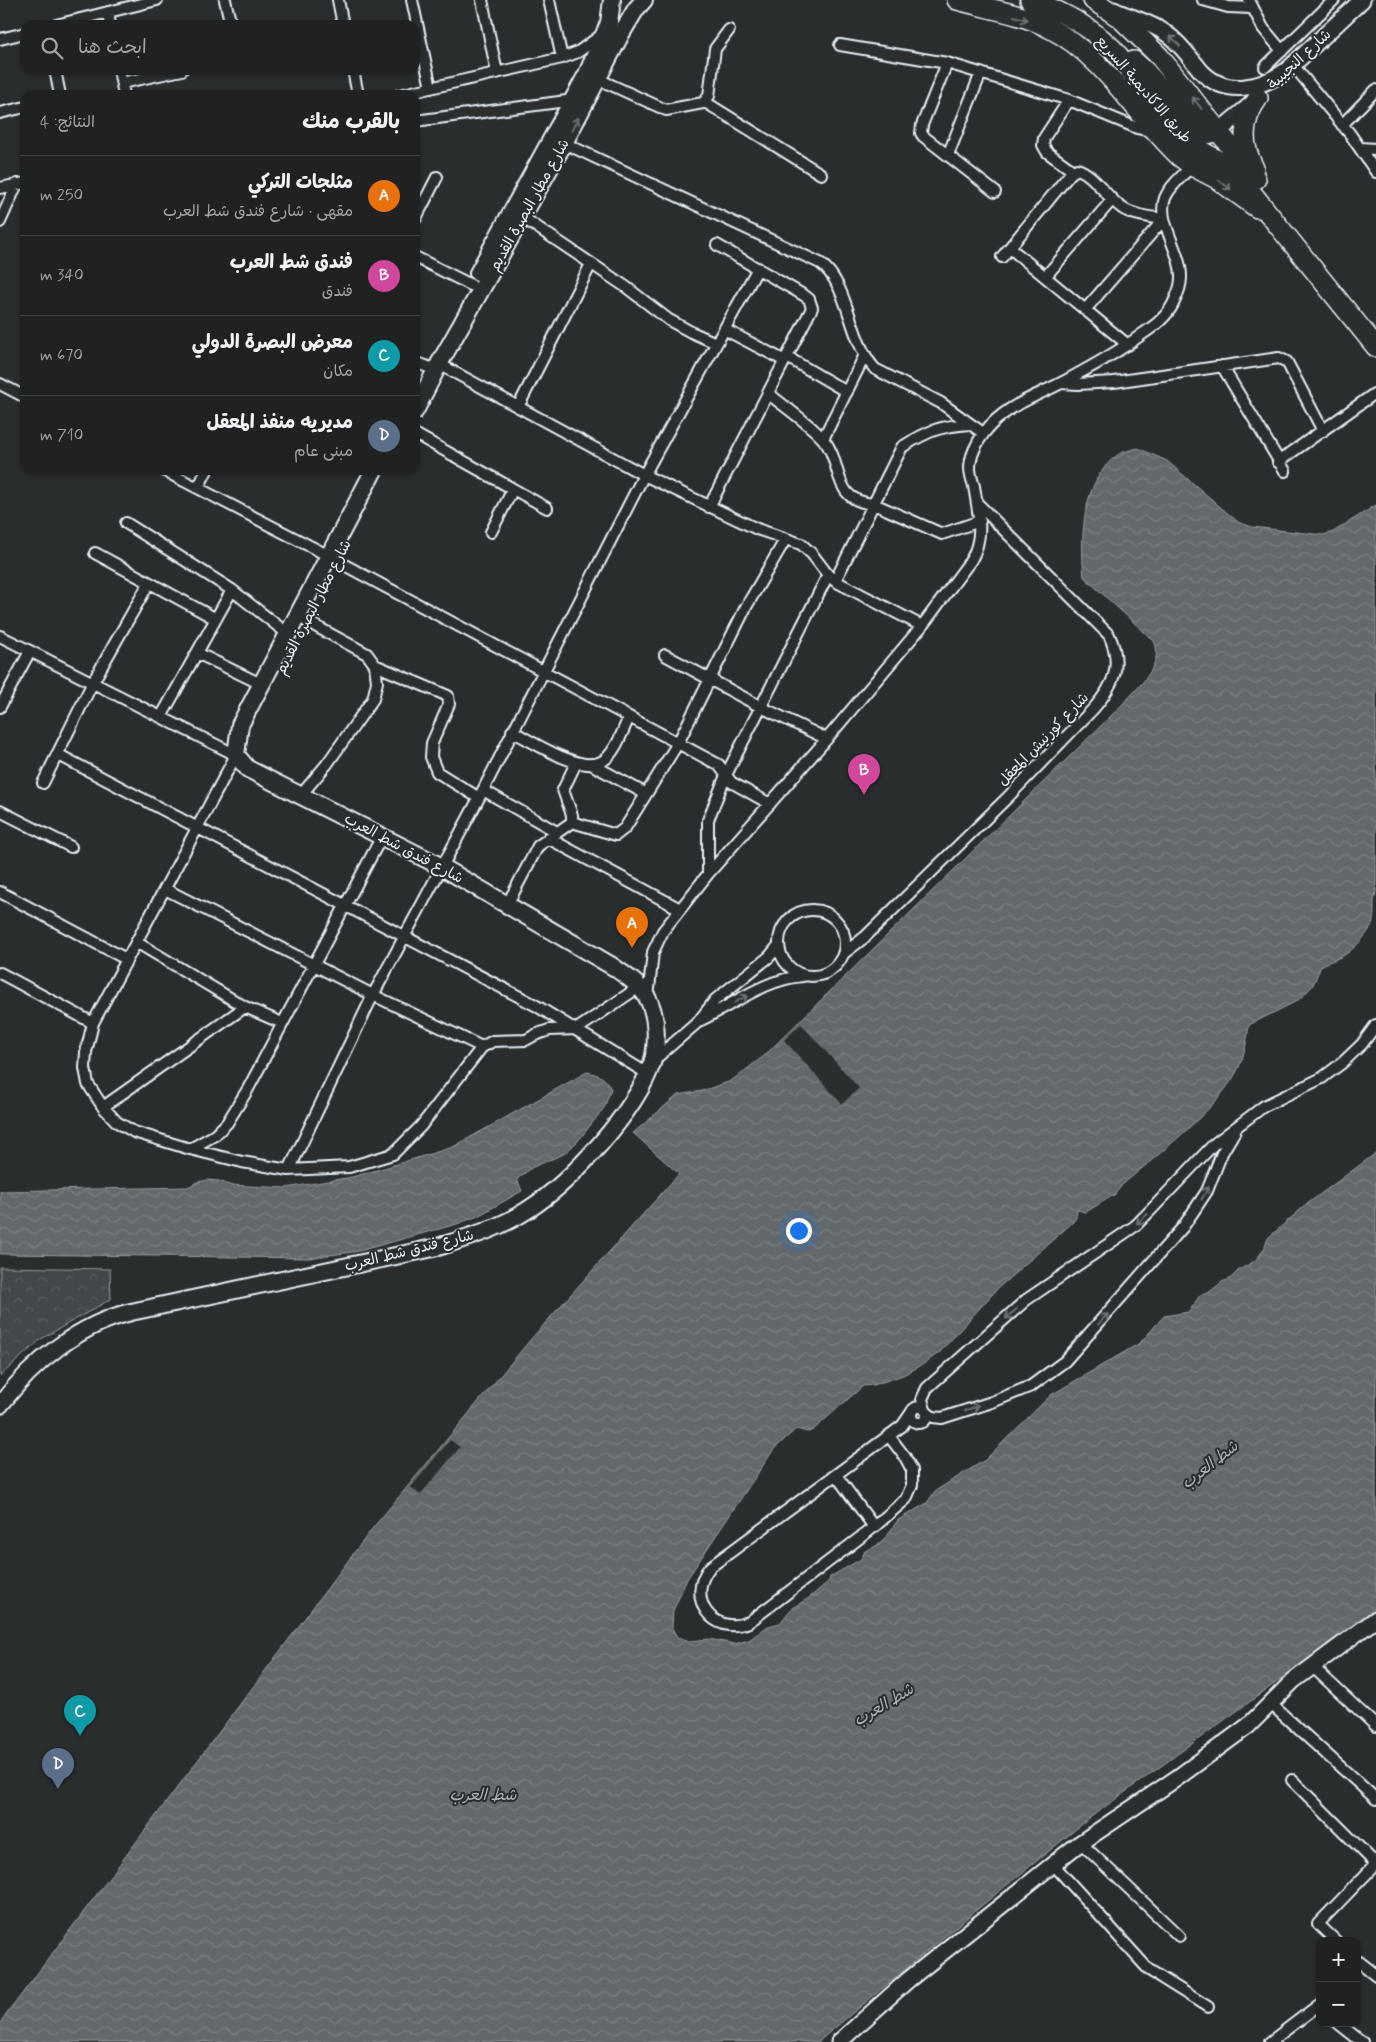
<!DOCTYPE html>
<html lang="ar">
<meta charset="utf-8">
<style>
body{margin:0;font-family:Mynerve,"Playpen Sans Arabic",sans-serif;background:#2d2f2f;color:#f1f3f6;direction:rtl}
.controls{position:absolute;right:15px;bottom:15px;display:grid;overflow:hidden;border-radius:10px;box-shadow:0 1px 4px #0004}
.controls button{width:45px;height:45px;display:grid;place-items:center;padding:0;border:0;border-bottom:1px solid #3d3f40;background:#202222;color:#f1f3f6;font:25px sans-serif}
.you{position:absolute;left:798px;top:1230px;width:18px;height:18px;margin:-12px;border:4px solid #fff;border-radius:50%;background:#1a73e8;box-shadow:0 0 0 8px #1a73e833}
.badge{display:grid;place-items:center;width:32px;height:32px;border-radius:50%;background:#ff9aa2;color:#fff;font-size:16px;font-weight:700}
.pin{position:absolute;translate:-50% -41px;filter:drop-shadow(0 1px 2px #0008)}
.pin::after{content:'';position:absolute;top:26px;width:18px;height:15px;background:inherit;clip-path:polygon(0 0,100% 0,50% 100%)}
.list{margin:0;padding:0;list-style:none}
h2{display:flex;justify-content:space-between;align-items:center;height:65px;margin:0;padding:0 20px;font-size:21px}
h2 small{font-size:16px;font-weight:400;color:#a2a4a5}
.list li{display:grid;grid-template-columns:32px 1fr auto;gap:15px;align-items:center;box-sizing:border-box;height:80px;padding:0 20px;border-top:1px solid #3d3f40}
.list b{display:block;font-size:19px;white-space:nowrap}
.list p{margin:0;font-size:16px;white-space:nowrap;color:#a2a4a5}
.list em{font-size:16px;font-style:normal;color:#a2a4a5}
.icon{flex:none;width:28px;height:28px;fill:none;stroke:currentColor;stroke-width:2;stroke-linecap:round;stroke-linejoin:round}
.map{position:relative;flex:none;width:1376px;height:2042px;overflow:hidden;direction:ltr}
.search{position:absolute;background:#202222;box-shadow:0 1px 4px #0004;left:20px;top:20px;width:400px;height:55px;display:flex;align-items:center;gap:12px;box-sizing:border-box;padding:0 18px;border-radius:15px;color:#a2a4a5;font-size:19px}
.panel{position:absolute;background:#202222;box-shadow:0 1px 4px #0004;left:20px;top:90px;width:400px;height:385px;border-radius:15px;direction:rtl}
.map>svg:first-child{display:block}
</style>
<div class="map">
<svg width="1376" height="2042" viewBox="0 0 1376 2042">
<defs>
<pattern id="park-crowns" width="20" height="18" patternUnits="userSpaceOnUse" patternTransform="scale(1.25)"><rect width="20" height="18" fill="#424648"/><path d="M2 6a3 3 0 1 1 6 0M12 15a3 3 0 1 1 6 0" fill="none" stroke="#5d6163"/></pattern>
<pattern id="water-waves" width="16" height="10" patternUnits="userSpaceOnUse" patternTransform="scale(1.25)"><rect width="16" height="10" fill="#63686b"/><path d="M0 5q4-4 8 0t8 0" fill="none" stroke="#797e81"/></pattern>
</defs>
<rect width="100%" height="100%" fill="#2a2d2e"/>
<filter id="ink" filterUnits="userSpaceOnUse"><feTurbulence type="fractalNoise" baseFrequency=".02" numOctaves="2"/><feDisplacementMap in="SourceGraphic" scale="10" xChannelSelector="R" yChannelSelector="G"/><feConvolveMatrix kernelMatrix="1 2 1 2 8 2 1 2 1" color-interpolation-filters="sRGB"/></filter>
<g filter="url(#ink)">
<path fill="url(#park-crowns)" stroke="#959ca0" d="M0,1267L110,1269L111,1299L41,1339L0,1376Z"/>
<path fill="url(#water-waves)" stroke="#989fa3" d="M1138,448L1167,461L1238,522L1252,527L1323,535L1333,532L1376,505V893C1372,901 1376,912 1372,924C1369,934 1353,950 1343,956C1336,960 1328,961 1321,966L1313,985L1306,993L1297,1001L1249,1025C1247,1040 1245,1053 1239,1067C1221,1107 1156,1156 1122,1185L1114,1195L1086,1212L1077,1210L1076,1218L1072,1223L998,1288L940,1352L922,1365L903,1375L874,1385L863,1386L813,1430L808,1432L796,1429L774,1449L687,1579L673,1611L672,1628L677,1637L690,1641L709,1639L734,1644L749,1640L768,1626L780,1623L792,1608L809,1598L829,1581L830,1577L861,1559L865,1551L876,1546L887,1536L898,1520L927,1503L935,1491L985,1460L1051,1395L1140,1343L1164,1316L1189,1312L1200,1295L1208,1293L1222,1282L1231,1278L1239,1270L1255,1261L1264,1249L1268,1238L1307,1204L1376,1153V1610L1091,1817L975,1911L818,2042H0V2023L372,1529L531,1339L679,1174L633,1133L678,1095L702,1091L731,1081L764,1056L1117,710C1132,693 1166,666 1154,641L1084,577C1080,536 1082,479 1119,454C1124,451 1132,450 1138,448Z
M587,1072C600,1075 605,1077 611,1089L604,1108L578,1141L564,1154L533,1167L517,1179L522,1191L478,1216L457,1224L359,1251L309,1258L0,1254V1191L188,1187L197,1182L208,1180L219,1181L229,1185L286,1188L352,1177L384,1168L453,1147Z"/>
<path fill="#2a2d2e" d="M801,1024L859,1088L842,1104L784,1040Z
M450,1440L460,1447L420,1495L411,1487Z"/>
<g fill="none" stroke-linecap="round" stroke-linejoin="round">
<g stroke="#e8f1f8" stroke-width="14">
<path id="street" d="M225,0L231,25
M338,0L343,25
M412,0L431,88
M482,0L497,73
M549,0L562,58
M1203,0L1228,7L1251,8
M1249,0L1263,28L1282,51
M108,12L110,25
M56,25L157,0
M0,39L25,33
M840,45L947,63L1069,100L1137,128L1154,132
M947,63L922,125L921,133L923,136L995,192
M1293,65L1350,134L1376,172
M1265,67L1334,0
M55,70L60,95
M119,70L124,95
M353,70L358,95
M598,79L666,110L703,103L709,96L715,49L729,30
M122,83L182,70
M399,95L562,58L578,52L603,34
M1069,100L1044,138L1043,145L1047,152L1073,171
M705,102L821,174
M0,113L25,107
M415,121L574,100
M1342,125L1376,90
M564,143L820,263C850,285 848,339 875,369L941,403L983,433
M1360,148L1376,149
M948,155L981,73
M0,188L25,183
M522,217L626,287L669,320L691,332L716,343
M415,220L437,177
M0,222L17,184
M1010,248L1128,345
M415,257L471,285
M1002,257L1070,174L1077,169C1093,173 1108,199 1122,208C1134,216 1151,217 1164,219
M1045,277L1112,200
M1085,310L1164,219
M724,329L785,361
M787,357L847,392
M415,362L428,367
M439,364L644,475L757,529L801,544L812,554L828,575L835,581L922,626
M1222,366L1285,471
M1062,383L1078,384L1114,382L1279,358L1287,362L1323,431
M0,384L25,397
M769,394C785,407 810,424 823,439C844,463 830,501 874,504L942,534L980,521
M518,407L591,264
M415,434L547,508
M823,439L865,355
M1278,462L1374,394
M163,470L329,556
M198,488L207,470
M709,507L812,308L809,299L805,296L717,245
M126,523L232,590L288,634
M491,532L513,489
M95,553L216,619
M337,561L719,765L731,782L770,804
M835,581L902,447C928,431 939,426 970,424
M0,636L236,755L93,1023L86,1052L85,1068L88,1084L103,1107L117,1122L134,1132L190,1149L242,1162L289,1170L349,1167L393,1154L421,1126L482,1047L493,1041L526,1040L535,1035L549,1030L577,1029L639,987
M197,653L261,684
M665,655L761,707L827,739
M375,665L448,696L449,704L432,743L431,757L437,772L479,798
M0,707L30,651
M161,717L232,590
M512,731C531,741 580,773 601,762C615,755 623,730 629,717
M57,754L535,1005L648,1074
M591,764L646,794
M43,783L93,682L149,583
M483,790L557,832
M301,795L327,764L373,699L377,682L375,665L367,654L306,621
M0,811L71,847
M572,822V815L563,790L576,763
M548,838L680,909
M708,874V820L726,775L828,575
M165,889L373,995L482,1047
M0,892L126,959
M507,905L538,846L572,822L616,835L625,828L678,743L746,607L785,540
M779 943a33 33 0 1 1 66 0a33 33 0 1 1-66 0Z
M136,942L245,1007L282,1023
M843,954L865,937L1008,797L1094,708C1114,685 1123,665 1109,635L977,503
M0,973L93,1023
M648,998L653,952L663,931L708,874L825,741L922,626L971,560C985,536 978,512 974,486C972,480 970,474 970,468C970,456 977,442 984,433C1004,406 1035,397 1063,382C1089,368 1117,353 1141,335C1153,327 1166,318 1173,304C1177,296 1181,287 1181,278C1182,252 1156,222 1165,198C1170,186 1183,175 1192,166
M701,1020C734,1004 765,979 803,976
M654,1060L698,1022L715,1000L769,957L779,945
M103,1107L245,1007
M190,1149L215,1135L227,1123L248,1089L382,836
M289,1170L373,995L479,798L644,475L758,268
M911 1415a8 8 0 1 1 16 0a8 8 0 1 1-16 0Z
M925,1410L922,1399L927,1388L1026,1300L1135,1226L1151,1210L1214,1144L1264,1106L1322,1078L1342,1063L1362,1044L1376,1025
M926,1412L933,1417L942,1418L992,1402L1031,1386L1065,1361L1183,1227L1207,1191L1222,1153L1235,1131
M889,1436L905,1457L912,1470V1485L906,1499L874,1527L749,1622C712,1637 685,1597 710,1567L902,1426L911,1413
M836,1475L874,1527
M1313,1667L1376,1726
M1271,1704L1376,1799
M1292,1780L1376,1864
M1081,1843L1179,1936
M1053,1864L1149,1970L1208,2007
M1336,1941L1318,1924L1376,1864
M1357,1960L1376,1975
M1338,2023L1362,2042
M1270,2042L1320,2004"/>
</g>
<g stroke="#e8f1f8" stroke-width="19">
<path id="secondary" d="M1114,10C1131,18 1151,22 1167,34C1181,44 1190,58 1201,71C1226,98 1262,88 1289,69
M1281,76L1362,0
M1219,131L1254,102
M839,2042L908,1980L1076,1846L1177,1778L1248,1726L1293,1681L1376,1619"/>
</g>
<g stroke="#e8f1f8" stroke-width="20">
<path id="primary" d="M478,273L587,74L609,23L612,0
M415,411L439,364L564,143L621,34L636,9L644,0
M0,1405C33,1362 78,1325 131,1312L438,1247C469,1237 501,1228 529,1209C571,1182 636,1111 652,1063C658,1045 657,1016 648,999C641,985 625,975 612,966L442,867L248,769L236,755L240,725L374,470"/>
</g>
<g stroke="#e8f1f8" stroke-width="22">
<path id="highway" d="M957,0C988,9 1021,13 1049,28C1105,56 1136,116 1180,157L1192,166L1217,179L1257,208
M1030,0C1062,11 1088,25 1112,48C1121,57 1128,69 1136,79C1151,99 1167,119 1185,138C1199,153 1219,158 1235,172L1376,347
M1093,0L1120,18L1159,56L1256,179
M1134,61L1145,71L1198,130L1207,134L1219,131
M1254,168C1241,144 1242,120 1258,98"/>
</g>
<use href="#street" stroke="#2a2d2e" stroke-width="10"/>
<use href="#secondary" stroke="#2a2d2e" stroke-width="15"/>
<use href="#primary" stroke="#2a2d2e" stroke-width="16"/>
<use href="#highway" stroke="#2a2d2e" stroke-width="19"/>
</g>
<defs><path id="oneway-shaft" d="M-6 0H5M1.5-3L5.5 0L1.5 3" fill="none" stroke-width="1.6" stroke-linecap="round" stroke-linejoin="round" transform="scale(1.25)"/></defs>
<g stroke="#6c7275">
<use href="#oneway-shaft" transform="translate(1021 18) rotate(16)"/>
<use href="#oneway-shaft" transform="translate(1175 41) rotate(-135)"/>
<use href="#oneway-shaft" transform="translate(1197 103) rotate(-128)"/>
<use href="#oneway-shaft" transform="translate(575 124) rotate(-63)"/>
<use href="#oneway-shaft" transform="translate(1225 185) rotate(39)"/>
<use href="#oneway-shaft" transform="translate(741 999) rotate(-30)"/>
<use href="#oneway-shaft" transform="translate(1205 1193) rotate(-62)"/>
<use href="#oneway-shaft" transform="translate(1142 1219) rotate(138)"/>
<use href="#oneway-shaft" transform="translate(1011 1314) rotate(139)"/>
<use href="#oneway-shaft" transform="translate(1103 1319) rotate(-48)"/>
<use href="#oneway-shaft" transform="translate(972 1408) rotate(-19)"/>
</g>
</g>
<g text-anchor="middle" stroke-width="4" stroke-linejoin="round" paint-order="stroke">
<g font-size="15" fill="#e8f1f8" stroke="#2a2d2e">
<text transform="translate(1299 59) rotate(-43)" y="5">شارع النجيبية</text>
<text transform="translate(1144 89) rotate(49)" y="5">طريق الاكاديمية السريع</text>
<text transform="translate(529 205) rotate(-61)" y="5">شارع مطار البصرة القديم</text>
<text transform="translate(313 607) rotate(-63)" y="5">شارع مطار البصرة القديم</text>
<text transform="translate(1043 739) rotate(-46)" y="5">شارع كورنيش المعقل</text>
<text transform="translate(404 848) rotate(28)" y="5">شارع فندق شط العرب</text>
<text transform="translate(409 1250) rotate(-14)" y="5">شارع فندق شط العرب</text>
</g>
<g font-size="16" font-style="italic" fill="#acb3b9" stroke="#2a2d2e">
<text transform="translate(1209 1464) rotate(-38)" y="6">شط العرب</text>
<text transform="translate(883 1704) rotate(-31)" y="6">شط العرب</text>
<text x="483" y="1800">شط العرب</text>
</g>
</g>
</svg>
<div class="controls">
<button>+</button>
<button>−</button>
</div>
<div class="you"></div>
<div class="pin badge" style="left:632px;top:948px;background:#e8710a">A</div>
<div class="pin badge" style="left:864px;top:795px;background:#d1479c">B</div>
<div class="pin badge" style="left:80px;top:1736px;background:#0f9aa8">C</div>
<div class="pin badge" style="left:58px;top:1789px;background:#5c6f8a">D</div>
<div class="search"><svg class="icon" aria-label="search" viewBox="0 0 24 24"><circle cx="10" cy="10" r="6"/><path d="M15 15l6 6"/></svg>ابحث هنا</div>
<section class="panel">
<h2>بالقرب منك<small>النتائج: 4</small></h2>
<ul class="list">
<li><span class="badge" style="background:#e8710a">A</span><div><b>مثلجات التركي</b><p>مقهى · شارع فندق شط العرب</p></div><em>250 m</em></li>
<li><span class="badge" style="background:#d1479c">B</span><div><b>فندق شط العرب</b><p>فندق</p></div><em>340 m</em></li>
<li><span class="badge" style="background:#0f9aa8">C</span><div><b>معرض البصرة الدولي</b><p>مكان</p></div><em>670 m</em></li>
<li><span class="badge" style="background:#5c6f8a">D</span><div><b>مديريه منفذ المعقل</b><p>مبنى عام</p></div><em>710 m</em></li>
</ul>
</section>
</div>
